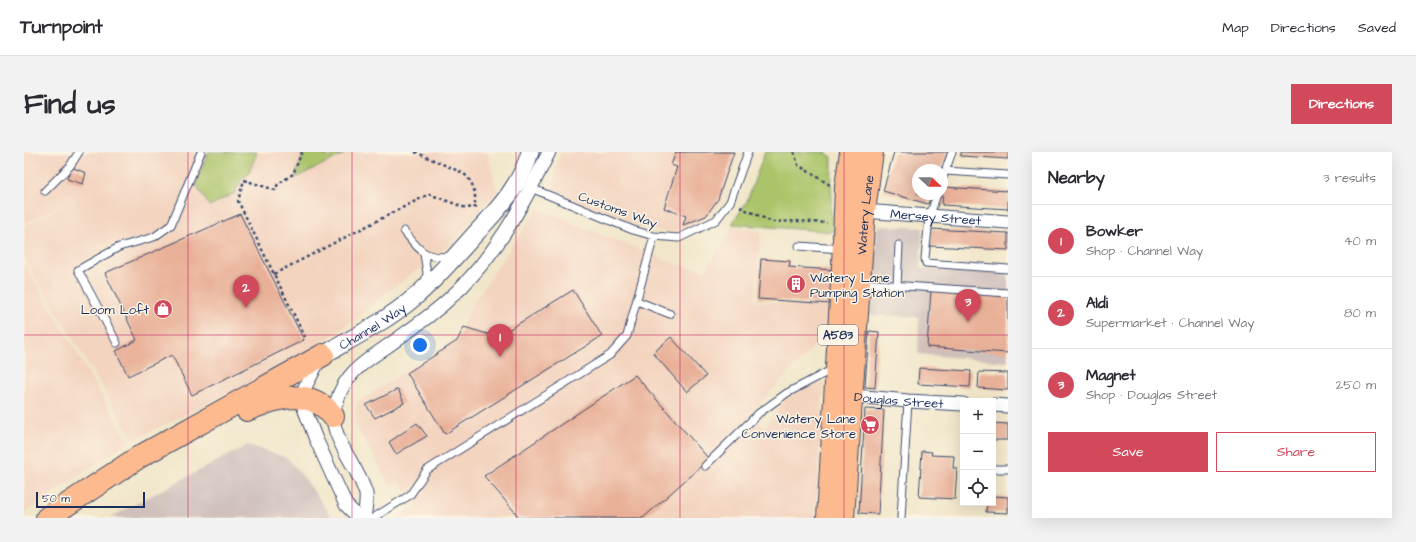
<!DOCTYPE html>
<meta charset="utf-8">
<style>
body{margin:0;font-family:"Architects Daughter",sans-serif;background:#f2f2f3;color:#2b2b33}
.controls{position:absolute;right:12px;bottom:12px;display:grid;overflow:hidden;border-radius:0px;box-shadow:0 4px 16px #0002}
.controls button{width:36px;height:36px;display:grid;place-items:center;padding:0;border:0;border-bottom:1px solid #e1e1e2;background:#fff;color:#2b2b33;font:20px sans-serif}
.compass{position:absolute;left:888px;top:12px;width:36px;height:36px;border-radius:50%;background:#fff;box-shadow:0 4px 16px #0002;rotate:112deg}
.scale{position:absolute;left:12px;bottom:10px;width:109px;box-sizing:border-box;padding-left:4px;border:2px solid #1b2f5e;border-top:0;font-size:11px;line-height:14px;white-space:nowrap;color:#1b2f5e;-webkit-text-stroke:3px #fcf5e5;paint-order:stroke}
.you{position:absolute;left:396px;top:193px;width:14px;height:14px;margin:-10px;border:3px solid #fff;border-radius:50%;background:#1a73e8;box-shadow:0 0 0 6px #1a73e833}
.badge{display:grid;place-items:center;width:26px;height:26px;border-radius:50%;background:#d1495b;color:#fff;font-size:13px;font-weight:700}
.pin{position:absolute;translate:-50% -33px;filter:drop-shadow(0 1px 2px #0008)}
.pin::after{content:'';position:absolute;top:21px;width:14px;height:12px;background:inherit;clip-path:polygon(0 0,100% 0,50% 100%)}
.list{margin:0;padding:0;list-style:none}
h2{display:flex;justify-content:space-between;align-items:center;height:52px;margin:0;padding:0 16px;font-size:17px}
h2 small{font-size:13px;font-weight:400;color:#7c7c81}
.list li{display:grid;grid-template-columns:26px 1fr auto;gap:12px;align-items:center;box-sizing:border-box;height:72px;padding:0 16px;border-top:1px solid #e1e1e2}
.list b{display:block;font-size:15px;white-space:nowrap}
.list p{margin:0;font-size:13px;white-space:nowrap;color:#7c7c81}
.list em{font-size:13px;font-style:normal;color:#7c7c81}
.actions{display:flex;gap:8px;padding:12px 16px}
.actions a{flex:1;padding:9px 0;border:1px solid #d1495b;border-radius:0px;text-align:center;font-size:14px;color:#d1495b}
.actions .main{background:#d1495b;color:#fff}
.icon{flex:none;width:22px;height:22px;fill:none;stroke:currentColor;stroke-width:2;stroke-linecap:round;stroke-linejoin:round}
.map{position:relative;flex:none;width:984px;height:366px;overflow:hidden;border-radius:0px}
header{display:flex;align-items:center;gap:24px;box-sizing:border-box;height:56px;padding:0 20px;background:#fff;border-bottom:1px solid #e1e1e2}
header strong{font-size:19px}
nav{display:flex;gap:22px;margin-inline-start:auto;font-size:14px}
.intro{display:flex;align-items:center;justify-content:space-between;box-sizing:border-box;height:96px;padding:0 24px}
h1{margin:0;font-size:28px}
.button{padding:10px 18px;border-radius:0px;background:#d1495b;color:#fff;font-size:14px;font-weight:700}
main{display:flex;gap:24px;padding:0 24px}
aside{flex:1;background:#fff;border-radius:0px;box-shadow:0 4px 16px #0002}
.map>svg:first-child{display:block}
</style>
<header>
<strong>Turnpoint</strong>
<nav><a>Map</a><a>Directions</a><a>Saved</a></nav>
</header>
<div class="intro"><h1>Find us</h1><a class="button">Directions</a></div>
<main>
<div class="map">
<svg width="984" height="366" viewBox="0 0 984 366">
<rect width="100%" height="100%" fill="#fcf5e5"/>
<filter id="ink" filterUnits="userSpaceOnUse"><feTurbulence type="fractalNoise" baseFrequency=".025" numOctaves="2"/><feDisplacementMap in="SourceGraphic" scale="8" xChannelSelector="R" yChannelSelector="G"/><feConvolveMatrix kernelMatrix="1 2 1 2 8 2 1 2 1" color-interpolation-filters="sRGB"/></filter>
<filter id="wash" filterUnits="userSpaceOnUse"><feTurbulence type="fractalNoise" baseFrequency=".012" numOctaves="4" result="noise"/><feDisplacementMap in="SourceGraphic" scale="16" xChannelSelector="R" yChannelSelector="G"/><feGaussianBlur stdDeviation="0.9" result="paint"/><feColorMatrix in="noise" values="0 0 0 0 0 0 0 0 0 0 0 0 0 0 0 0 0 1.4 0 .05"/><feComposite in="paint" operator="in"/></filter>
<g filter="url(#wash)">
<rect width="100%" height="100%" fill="#f1e6c9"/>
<path fill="#f3d4bf" d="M0,0H463L473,39L425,94L358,144L333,166L272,208L110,288L0,106V75L50,47L0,72Z
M537,0H714L697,49L686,64L666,75L646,80L617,76L557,53L530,36L533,9Z
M514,57L652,112L682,118L708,75L737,79L731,149L806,154L803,180L724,264L728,261L741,277L768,236L800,229L791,366H373L393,353L375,329L366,334L331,272L333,251L434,184L449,151Z
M0,110L104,289L0,361Z"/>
<path fill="#cfc0bb" d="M854,74L899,76L896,117L984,121V210L894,202L895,165L845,163Z
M224,293L263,306L282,328L308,366H85Z"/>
<path fill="#abc469" stroke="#637a64" d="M184,0H233L224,23L217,28L211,41L185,54L172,32Z
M280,0H293L307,6L310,0L320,2L271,26Z
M741,0H801L808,5L807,59L811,80L708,72L723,49Z"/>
<g id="blocks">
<path fill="#e9b098" d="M652,0H710L694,47L682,64L659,73L662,64L640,56L653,15L647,13Z
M870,0H924L917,18H894V42H907L904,52L859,39Z
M937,0H984V7L937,4Z
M47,15L62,21L59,32L43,27Z
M919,35L984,39V57L918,53Z
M216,62L280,188L168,243L148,203L104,224L92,199L113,188L81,121Z
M907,77L984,81V98L906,94Z
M737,107L766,109L765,115L810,118L807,152L734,147Z
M549,138L578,184L421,282L383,221L433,189L440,175L473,185Z
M907,138L984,144V201L903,195Z
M845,179L855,180L851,236L841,235Z
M647,185L682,224L663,240L629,201Z
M895,216L947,219L946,235L894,232Z
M955,220L984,221V238L954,236Z
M611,223L685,307L619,366H496L460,324Z
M374,237L380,251L351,266L342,253Z
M841,257L860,258L854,362L835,361Z
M393,271L403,284L372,302L365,290Z
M969,271L984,272V288H969Z
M898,299L908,300L907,303L930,304L929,316H933L931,347L895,345Z
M969,344L984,345V361L962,360L963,351H969Z"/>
</g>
</g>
<g filter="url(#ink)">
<use href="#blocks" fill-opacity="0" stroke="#3b4a6e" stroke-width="1"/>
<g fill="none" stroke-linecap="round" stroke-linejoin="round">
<g stroke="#3b4a6e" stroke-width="9">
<path id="service" d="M921,19L984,23
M918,28L928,0
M507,36L609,78L630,84L655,86L692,68L706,50L724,0
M21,39L46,14L55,0
M913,42L905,66L901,106L902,111L984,117
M380,79C395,98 401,108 428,104
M775,94L817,97
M400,102L403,121L401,131
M837,131L984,141
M873,134L875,93
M613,149L646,162
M93,191L54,118L95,95L130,85L147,73L177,0
M681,314L735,261L763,241L809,217
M969,317H984
M349,366L386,343L403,318L586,203L603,184L630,84
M877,366L884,249"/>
</g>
<g stroke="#3b4a6e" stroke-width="15">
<g id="minor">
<path id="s1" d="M840,59L984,70"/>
<path d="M295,208L281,235L280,256L291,285L322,353L335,366"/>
<path id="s2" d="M820,243L884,249L939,252"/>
<path d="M969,253L984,254"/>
<path d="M340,366C341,359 343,349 342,342C335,316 310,291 309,264C309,259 311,253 313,249C322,217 348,206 372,188C390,175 409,162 425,147C470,107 499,53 525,0"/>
</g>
</g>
<g stroke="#3b4a6e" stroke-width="19">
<g id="tertiary">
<path id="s3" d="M299,203C331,185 364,168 392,144C414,125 433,102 453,80C475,56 497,33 506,0"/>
</g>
</g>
<g stroke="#3b4a6e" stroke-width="24">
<g id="trunk">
<path d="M223,258C251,246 286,234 309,264"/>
<path d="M23,366L115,305L299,203"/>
<path d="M804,366L819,113L822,35L827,0"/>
<path id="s4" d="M819,366L840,59L848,0"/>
</g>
</g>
<path stroke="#3b4a6e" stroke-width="2.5" stroke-dasharray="3 3" stroke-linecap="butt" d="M278,0L269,22L254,32L251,38L220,28L214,49L281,185
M391,0L439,21C450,30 453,43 450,56
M770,0L774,13L806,33
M716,55L748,70L773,69L803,71
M250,122L405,42L442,56L454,55"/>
<use href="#service" stroke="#fff" stroke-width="7"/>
<use href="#minor" stroke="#fff" stroke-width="13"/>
<use href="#tertiary" stroke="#fff" stroke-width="17"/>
<use href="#trunk" stroke="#fcba8e" stroke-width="22"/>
</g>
</g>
<path fill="none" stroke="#c2185b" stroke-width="1" stroke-opacity="0.55" d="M164,0V366M328,0V366M492,0V366M656,0V366M820,0V366M0,183H984"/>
<defs>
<g id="building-disc" transform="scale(1)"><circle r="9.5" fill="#d1495b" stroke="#fcf5e5"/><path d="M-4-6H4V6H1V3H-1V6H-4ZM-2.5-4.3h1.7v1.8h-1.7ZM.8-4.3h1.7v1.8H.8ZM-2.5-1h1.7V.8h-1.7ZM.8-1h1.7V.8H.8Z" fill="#fff"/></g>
<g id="shop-disc" transform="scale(1)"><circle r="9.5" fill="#d1495b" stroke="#fcf5e5"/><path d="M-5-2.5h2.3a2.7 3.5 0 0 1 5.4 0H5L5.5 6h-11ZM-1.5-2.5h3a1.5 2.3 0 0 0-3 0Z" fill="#fff"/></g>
<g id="supermarket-disc" transform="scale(1)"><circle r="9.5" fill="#d1495b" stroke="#fcf5e5"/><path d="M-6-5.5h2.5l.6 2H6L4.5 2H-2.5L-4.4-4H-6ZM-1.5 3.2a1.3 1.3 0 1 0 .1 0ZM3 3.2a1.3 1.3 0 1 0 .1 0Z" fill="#fff"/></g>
</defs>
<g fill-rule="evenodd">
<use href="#building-disc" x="772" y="132"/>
<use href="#shop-disc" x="139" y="157"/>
<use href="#supermarket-disc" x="846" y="273"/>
</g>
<g text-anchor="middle" stroke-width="3" stroke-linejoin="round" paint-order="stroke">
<rect fill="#fcf5e5" stroke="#5e6a86" stroke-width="1" x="794" y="173" width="40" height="20" rx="3"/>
<g font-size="12" font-weight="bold" fill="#1b2f5e">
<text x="814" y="187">A583</text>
</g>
<g font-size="13" fill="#1b2f5e" stroke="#fcf5e5">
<text transform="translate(594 57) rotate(20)" y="5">Customs Way</text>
<text dy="5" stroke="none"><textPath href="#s4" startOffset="304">Watery Lane</textPath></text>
<text dy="5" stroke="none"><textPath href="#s1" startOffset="72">Mersey Street</textPath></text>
<text dy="5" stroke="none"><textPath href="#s3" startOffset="57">Channel Way</textPath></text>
<text dy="5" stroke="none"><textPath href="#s2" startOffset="55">Douglas Street</textPath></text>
</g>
<g font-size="13" fill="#1b2f5e" stroke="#fcf5e5" text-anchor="end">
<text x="786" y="130" text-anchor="start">Watery Lane<tspan x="786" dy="15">Pumping Station</tspan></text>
<text x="125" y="162">Loom Loft</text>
<text x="832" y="271">Watery Lane<tspan x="832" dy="15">Convenience Store</tspan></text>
</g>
</g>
</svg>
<div class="controls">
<button>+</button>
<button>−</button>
<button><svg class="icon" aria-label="locate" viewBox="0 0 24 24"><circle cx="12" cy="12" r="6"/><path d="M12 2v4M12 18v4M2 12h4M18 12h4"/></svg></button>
</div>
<svg class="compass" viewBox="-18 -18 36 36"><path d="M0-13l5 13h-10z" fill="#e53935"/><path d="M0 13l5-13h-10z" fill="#7c7c81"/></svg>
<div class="scale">50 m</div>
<div class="you"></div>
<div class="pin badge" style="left:476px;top:205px">1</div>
<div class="pin badge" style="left:222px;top:156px">2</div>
<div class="pin badge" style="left:944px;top:170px">3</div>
</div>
<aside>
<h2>Nearby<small>3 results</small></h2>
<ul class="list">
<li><span class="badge">1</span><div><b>Bowker</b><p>Shop · Channel Way</p></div><em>40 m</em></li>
<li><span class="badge">2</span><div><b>Aldi</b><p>Supermarket · Channel Way</p></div><em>80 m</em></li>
<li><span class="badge">3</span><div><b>Magnet</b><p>Shop · Douglas Street</p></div><em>250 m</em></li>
</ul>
<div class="actions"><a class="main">Save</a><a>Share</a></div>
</aside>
</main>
